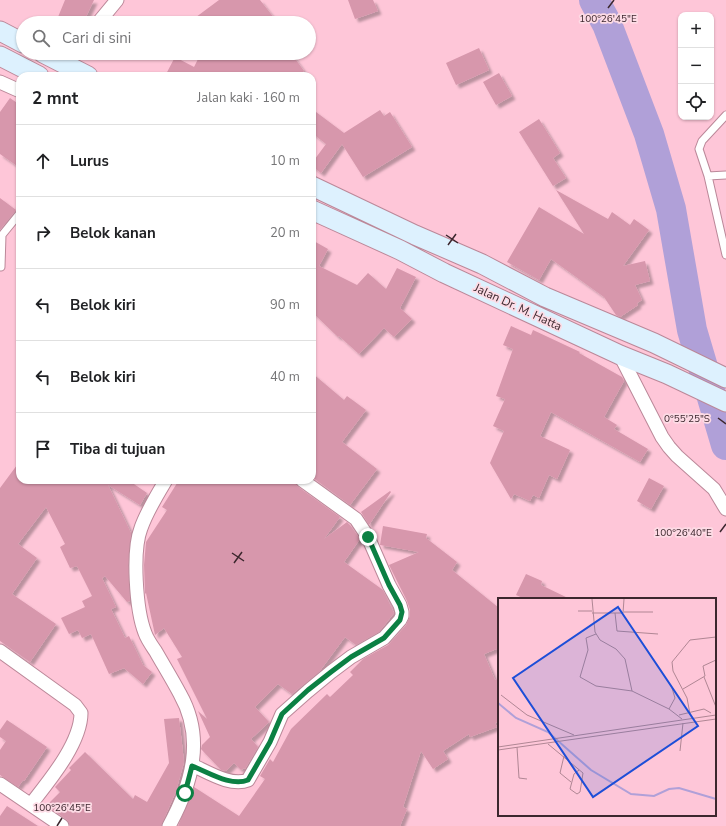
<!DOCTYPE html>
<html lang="id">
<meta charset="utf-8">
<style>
body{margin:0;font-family:"Nunito Sans",sans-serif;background:#f2f2f2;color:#202124}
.controls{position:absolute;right:12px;top:12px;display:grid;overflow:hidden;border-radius:8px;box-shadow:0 1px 3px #0004}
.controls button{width:36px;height:36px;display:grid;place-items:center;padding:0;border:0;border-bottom:1px solid #e0e0e0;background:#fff;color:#202124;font:20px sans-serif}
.stop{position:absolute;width:12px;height:12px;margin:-9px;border:3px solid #0b8043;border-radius:50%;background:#fff}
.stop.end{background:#0b8043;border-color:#fff;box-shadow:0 1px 4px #0008}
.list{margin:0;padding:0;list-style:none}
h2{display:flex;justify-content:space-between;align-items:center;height:52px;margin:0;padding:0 16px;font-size:17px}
h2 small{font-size:13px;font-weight:400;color:#757577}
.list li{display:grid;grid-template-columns:26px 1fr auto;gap:12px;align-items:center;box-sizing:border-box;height:72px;padding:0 16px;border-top:1px solid #e0e0e0}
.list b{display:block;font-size:15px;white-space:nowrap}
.list em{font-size:13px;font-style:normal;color:#757577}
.icon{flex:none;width:22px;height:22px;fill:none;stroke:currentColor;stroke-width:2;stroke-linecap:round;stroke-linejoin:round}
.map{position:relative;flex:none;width:726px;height:826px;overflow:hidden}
.search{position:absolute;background:#fff;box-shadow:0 1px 3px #0004;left:16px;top:16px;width:300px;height:44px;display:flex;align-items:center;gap:10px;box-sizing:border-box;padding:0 14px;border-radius:22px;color:#757577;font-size:15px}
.panel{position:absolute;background:#fff;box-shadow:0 1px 3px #0004;left:16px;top:72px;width:300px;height:412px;border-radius:12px}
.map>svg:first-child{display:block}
</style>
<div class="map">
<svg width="726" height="826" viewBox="0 0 726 826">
<defs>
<filter id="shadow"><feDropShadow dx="3.5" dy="3.5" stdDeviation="1" flood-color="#0004"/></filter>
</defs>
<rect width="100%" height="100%" fill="#fec6d8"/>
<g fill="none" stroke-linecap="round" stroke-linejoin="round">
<path stroke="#b0a0d8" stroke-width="30" d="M594,0L607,24L649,134L671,209L692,330L726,445"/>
</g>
<path fill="#d797ac" filter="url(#shadow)" d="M65,0H94L83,23H72L58,17Z
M219,0H260L278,23H188Z
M348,0H373L378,11L355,19Z
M479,48L489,70L456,85L446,63Z
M201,53H207L217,58L223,53H291L304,71L297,76H165L175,57L194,67Z
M499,73L512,96L496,105L483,82Z
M10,98L20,105V168L0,154V112Z
M312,109L344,133L380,110L384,116L390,112L412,147L363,177L342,144L321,173L312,166V163L326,144L312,133Z
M539,119L560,153L553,158L566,178L553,186L519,132Z
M556,190L608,219L612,212L630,225L634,219L649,230L623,266L645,261L650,281L635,285L642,300L637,303L638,305L620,317L616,315L604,297L551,259L539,280L507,262L539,207L584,234Z
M0,198L16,210L0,230Z
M312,240L328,249L319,266L357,285L368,273L386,289L397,268L416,277L400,308L412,319L394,337L384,328L359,354L339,336L338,337L312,312Z
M511,326L531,335L533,330L580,352L579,353L622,377L624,381L604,417L617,425L614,429L648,449L640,462L551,412L540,436L570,450L557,479L549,475L539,498L533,495L530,501L514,494L511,499L490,463L504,431L493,426L505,399L496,396L513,349L503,345Z
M312,373L344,400L347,396L366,410L342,442L377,469L350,505L312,477Z
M20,461V480H128L147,493L140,505L108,485L131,533L128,565L130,601L127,602L105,576L102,578L116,607L111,609L125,638L129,636L143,665L152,672L143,684L124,668L109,674L91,634L82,638L78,630L69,634L61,618L85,607L82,601L92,596L77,566L70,568L60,547L65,544L46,507L18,544L37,558L12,594L56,624L30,662L0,641V488Z
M649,478L664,486L651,509L637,501Z
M179,480H294L297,486L340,517L324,539L347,522L350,525L360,539L344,562L383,590L394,613L379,632L356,645L345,637L319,672L292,694L278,684L255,707L269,722L251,739L258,747L245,769L244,768L241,770L234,763L226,771L221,770L201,749L202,745L210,737L198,711L207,719L177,659L182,657L164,628L155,635L146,593L145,594L144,565L146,542L167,510L162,507Z
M390,491L391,492L369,525L361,512Z
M383,526L427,534L426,538L457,562L452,570L499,608V648L484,654L495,680L499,678V721L495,723L497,727L470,737L469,734L443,751L448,759L433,769L421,751L403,807L407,809L400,826H178L194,787L239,816L265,779L260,776L270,759L273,762L291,729L327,694L330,697L353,675L350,672L363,659L388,645L406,625L410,616V610L407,601L389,565L419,552L380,545Z
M526,574L542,581L541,585L570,599H525L516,595Z
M179,718L184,762L176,791L161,826H70L67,820L47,805L60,792L55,787L71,770L69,768L85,752L133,799L135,795L147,802L169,763L164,719Z
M7,720L47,747L24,781L23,780L18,787L0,775V750L6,741L0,737V730Z
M7,806L38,826H0V816Z"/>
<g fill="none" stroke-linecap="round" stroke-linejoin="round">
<g stroke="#b89" stroke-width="9">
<path id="service" d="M726,115L702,141L699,149L708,176L726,255
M708,176L726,175
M1,267L2,235L20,213"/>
</g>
<g stroke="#b89" stroke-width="15">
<path id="minor" d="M98,23L117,0
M65,64L74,53
M0,82L20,91
M620,355L662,437L669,447L677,456L714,489L726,509
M166,480C157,495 147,511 141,528C132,551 136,610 145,633C147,639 152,646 156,652C164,666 172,679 180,694C205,738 192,784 169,826
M0,651L75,705L81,713C81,743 49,781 31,804
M192,765C208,772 231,787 248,780L270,742L282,714L308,691L331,672L351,657L384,638L400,620L402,616V612L400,605L389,585L368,537L356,519L302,480
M0,784L62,826"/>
</g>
<g stroke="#b89" stroke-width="21">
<path id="secondary" d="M0,31L23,43
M43,53L88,76
M0,56L39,76
M312,186L415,235L482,264L545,297L654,343L726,378
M312,210L400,250L444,273L620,355L667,374L726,402"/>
</g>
<use href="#service" stroke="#fff" stroke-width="7"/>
<use href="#minor" stroke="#fff" stroke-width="13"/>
<use href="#secondary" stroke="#ddf1fe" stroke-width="19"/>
</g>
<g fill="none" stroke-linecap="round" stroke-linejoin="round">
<path stroke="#0b8043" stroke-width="5" d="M185,793L192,766C208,772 231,787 248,780L270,742L282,714L308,690L331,672L351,657L384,638L400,620L402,612L400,605L389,585L368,537"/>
</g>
<path fill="none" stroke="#3c272e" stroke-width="1.5" d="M608,8L614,0M446,235L458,243M448,245L456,234M718,418L726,424M720,532L726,524M232,553L244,561M234,563L242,552M57,826L62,818"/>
<g text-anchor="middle" stroke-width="3.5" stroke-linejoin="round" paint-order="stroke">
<g font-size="12" fill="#3c272e" stroke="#fddbe5">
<text transform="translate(518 307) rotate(25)" y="4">Jalan Dr. M. Hatta</text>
</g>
</g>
<g transform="translate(498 598)">
<rect width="218" height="218" fill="#fec6d8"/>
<path fill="none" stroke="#b0a0d8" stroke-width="2" d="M0,105L18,120L50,134L93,172L133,196L156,198L171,191L181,190L218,201"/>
<path fill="none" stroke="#b08694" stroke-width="1" d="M94,1L97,34L102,42L118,51L127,61L134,93L171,111L184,121M80,13H94M126,14H155M94,15H125L126,1M117,15L119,33L160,36M98,36L88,40L90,52L82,79L98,88L134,93M206,79L218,109M185,91L207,78L205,68L218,62M3,97L29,117L76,137M171,111L177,100L174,90M192,116L189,100L175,73L174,64L192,42L218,39M181,117L206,111L213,115M50,146L85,175L82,194L79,196L72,191L76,176L81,172M0,149L218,117M19,149L21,180L29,181M0,152L218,121M182,153L185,125M66,158L62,175L73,184"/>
<path fill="#1d4ed8" fill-opacity="0.15" stroke="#1d4ed8" stroke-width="2" d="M120,9L200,128L95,199L15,80Z"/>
<rect width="218" height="218" fill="none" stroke="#3c272e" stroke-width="2"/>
</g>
<g font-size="10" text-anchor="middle" fill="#3c272e" stroke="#fddbe5" stroke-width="3.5" stroke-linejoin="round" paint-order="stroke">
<text x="608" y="22">100°26'45"E</text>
<text x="687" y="422">0°55'25"S</text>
<text x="683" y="536">100°26'40"E</text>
<text x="62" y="811">100°26'45"E</text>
</g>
</svg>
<div class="controls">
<button>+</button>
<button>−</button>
<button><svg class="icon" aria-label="locate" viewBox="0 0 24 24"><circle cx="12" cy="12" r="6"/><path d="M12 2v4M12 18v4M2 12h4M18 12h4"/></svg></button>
</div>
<div class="stop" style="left:185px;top:793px"></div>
<div class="stop end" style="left:368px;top:537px"></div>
<div class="search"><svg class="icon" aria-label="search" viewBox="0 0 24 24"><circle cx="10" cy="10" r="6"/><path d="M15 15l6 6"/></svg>Cari di sini</div>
<section class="panel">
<h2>2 mnt<small>Jalan kaki · 160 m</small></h2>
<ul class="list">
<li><svg class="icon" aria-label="ahead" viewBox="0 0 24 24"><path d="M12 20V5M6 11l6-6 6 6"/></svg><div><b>Lurus</b></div><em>10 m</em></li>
<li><svg class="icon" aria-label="right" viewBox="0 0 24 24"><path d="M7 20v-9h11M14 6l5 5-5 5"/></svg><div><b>Belok kanan</b></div><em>20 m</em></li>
<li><svg class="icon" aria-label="left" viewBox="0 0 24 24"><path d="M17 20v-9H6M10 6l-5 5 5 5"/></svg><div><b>Belok kiri</b></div><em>90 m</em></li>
<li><svg class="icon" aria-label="left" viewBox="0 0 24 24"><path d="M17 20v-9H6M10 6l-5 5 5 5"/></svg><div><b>Belok kiri</b></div><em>40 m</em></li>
<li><svg class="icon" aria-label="arrive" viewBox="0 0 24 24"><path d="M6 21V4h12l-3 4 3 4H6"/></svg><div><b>Tiba di tujuan</b></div></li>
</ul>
</section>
</div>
